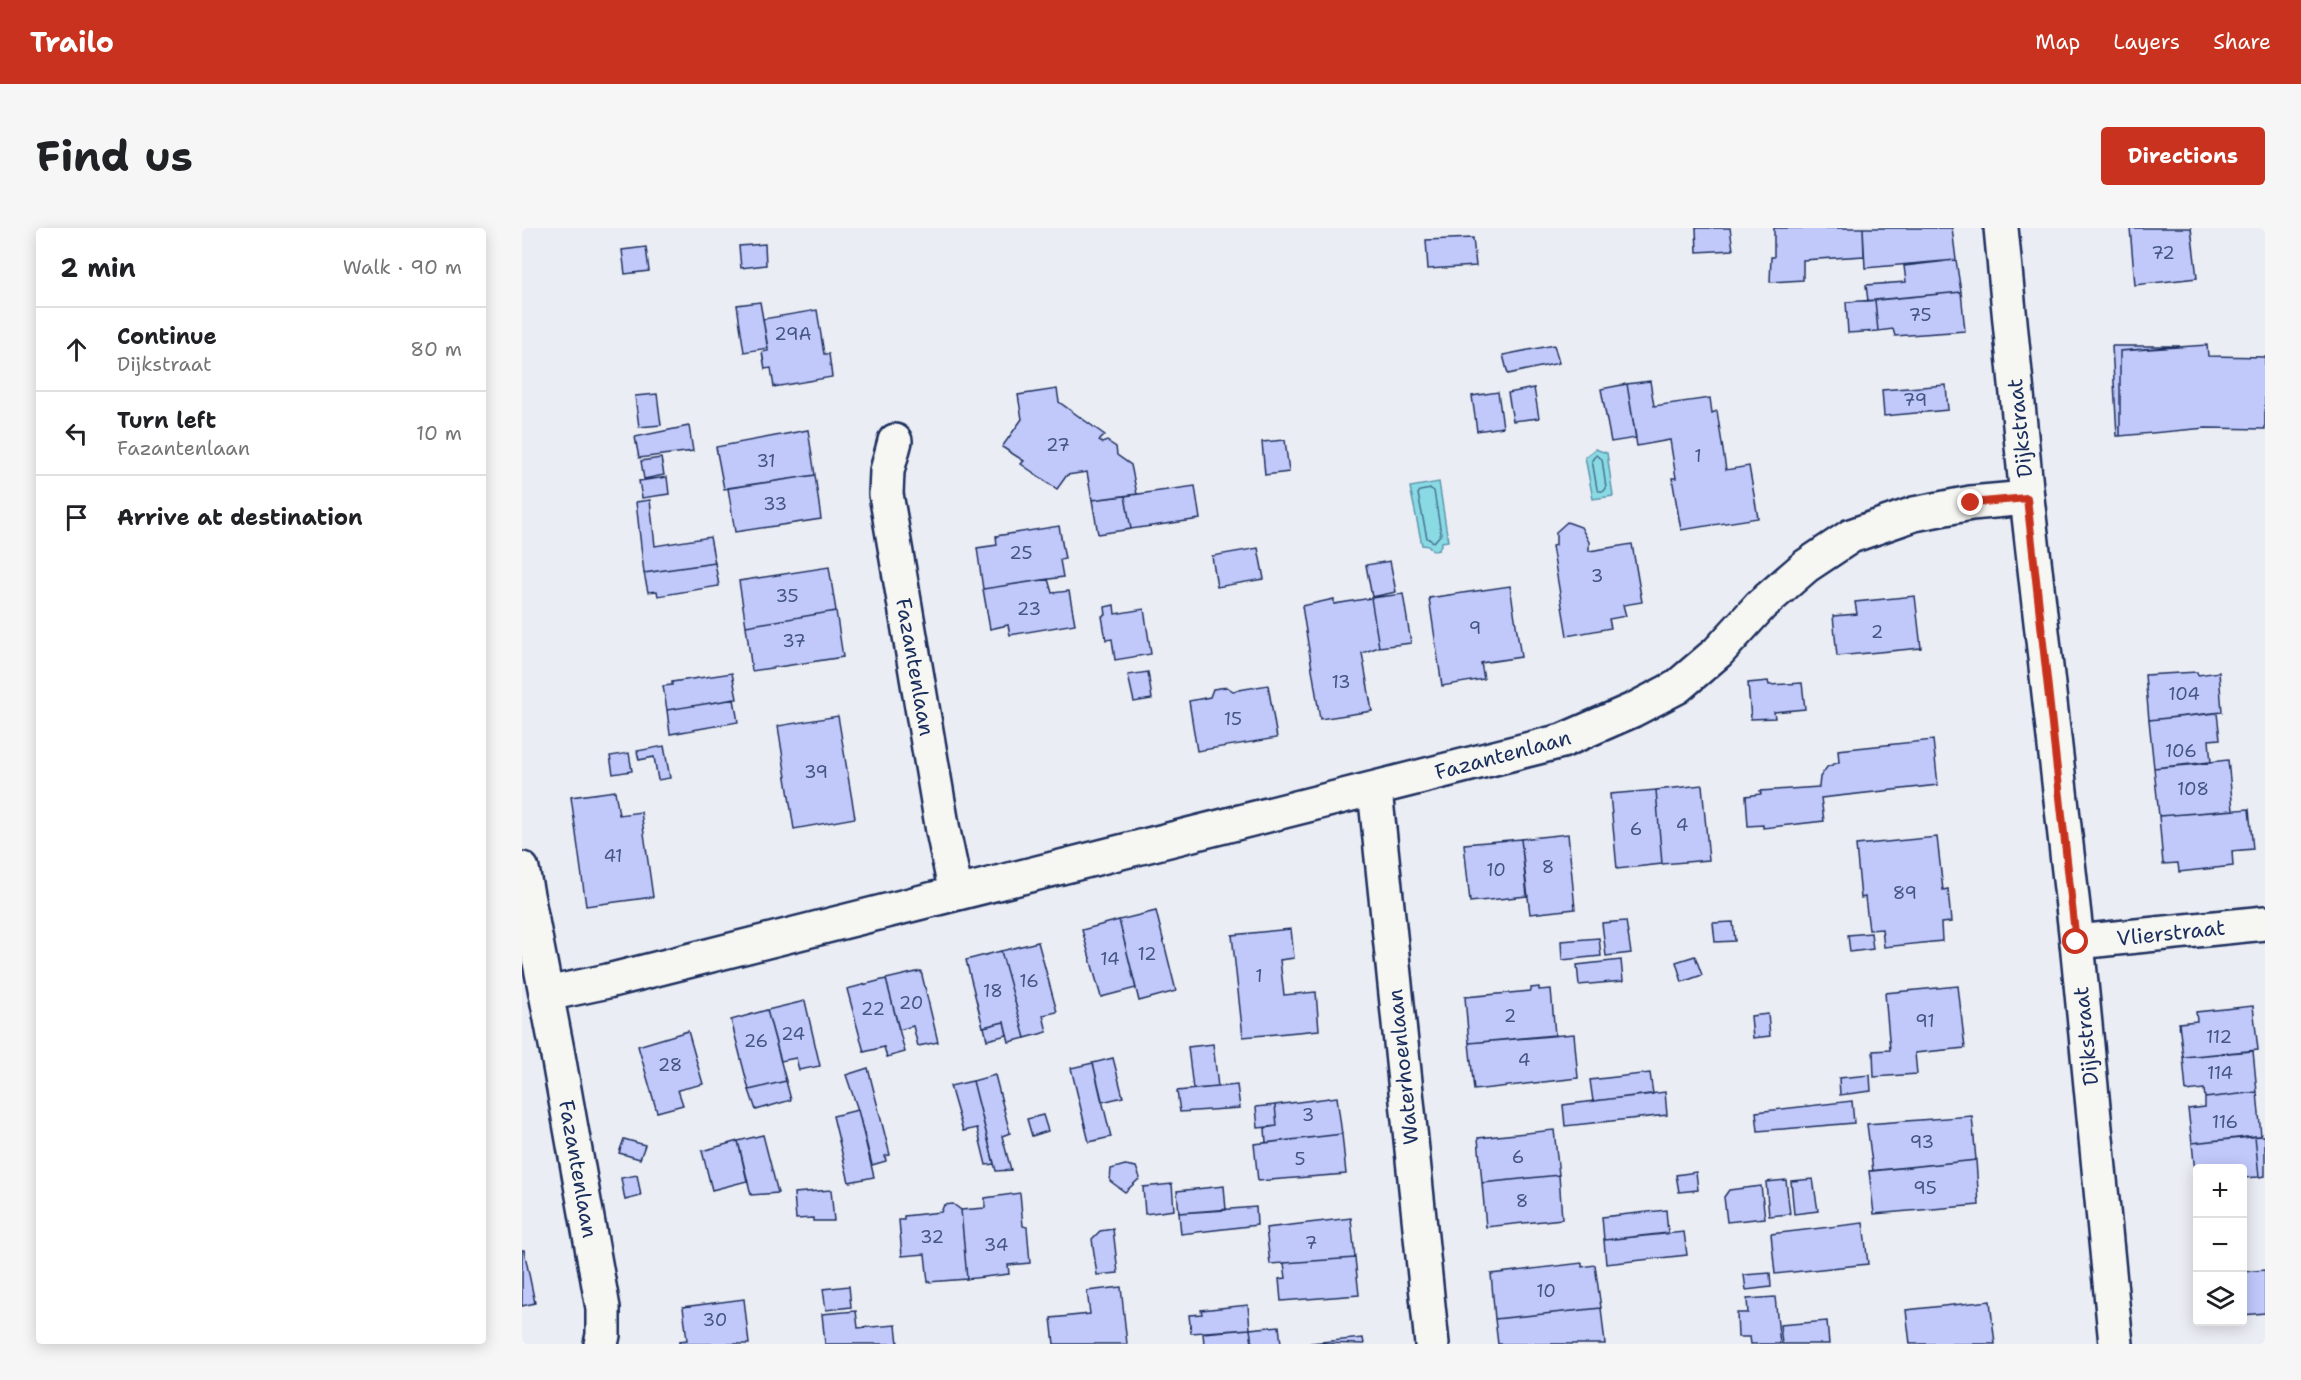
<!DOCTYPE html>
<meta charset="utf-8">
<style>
body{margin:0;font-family:"Shantell Sans",sans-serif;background:#f6f6f6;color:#202124}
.controls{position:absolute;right:18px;bottom:18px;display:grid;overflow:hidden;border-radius:6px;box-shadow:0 3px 15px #0003}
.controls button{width:54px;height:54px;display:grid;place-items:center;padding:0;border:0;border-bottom:2px solid #e0e0e0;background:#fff;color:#202124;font:30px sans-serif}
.stop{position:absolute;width:18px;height:18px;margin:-14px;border:4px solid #c8321e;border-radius:50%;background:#fff}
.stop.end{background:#c8321e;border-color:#fff;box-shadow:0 2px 6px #0008}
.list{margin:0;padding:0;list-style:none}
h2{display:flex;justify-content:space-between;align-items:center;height:78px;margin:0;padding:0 24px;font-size:26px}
h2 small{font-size:20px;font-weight:400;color:#757577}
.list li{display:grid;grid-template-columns:39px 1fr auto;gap:18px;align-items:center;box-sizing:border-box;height:84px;padding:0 24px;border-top:2px solid #e0e0e0}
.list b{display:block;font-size:22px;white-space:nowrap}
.list p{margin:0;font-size:20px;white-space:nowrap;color:#757577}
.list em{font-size:20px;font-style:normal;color:#757577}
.icon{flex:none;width:33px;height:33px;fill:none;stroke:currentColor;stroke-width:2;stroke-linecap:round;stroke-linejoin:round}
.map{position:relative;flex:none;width:1743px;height:1116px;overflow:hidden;border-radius:6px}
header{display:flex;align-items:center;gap:36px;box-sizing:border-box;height:84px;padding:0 30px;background:#c8321e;color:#fff}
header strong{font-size:28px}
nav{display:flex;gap:33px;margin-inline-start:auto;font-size:21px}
.intro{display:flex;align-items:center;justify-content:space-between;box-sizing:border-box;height:144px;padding:0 36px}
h1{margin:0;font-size:42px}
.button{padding:15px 27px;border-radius:6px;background:#c8321e;color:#fff;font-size:21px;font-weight:700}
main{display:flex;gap:36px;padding:0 36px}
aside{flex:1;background:#fff;border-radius:6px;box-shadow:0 3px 15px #0003}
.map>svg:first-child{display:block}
</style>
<header>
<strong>Trailo</strong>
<nav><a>Map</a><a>Layers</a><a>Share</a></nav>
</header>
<div class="intro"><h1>Find us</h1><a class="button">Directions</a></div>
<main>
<aside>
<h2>2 min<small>Walk · 90 m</small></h2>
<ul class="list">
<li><svg class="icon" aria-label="ahead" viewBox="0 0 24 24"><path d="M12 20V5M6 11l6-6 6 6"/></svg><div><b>Continue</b><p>Dijkstraat</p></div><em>80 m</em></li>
<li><svg class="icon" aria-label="left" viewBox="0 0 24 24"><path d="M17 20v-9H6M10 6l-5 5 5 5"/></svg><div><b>Turn left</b><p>Fazantenlaan</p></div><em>10 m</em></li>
<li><svg class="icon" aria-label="arrive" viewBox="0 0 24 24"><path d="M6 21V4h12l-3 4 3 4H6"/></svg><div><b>Arrive at destination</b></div></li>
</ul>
</aside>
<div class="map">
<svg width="1743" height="1116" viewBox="0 0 1743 1116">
<rect width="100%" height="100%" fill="#ebedf4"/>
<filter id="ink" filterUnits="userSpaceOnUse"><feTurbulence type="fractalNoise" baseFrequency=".0167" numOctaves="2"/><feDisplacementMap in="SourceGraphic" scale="12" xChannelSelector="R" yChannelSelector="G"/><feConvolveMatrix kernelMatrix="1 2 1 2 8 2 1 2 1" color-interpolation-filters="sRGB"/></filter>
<g filter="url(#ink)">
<path fill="#89dae3" stroke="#5d96ae" stroke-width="1.5" d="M1073,221L1085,225L1091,268L1071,271L1063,229Z
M917,254L926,313L920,314L917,322L911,323L907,318L900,317L888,259Z"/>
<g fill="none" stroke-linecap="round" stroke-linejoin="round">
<path stroke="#477393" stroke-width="1.5" d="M1074,227L1080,231L1084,260L1082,263H1077L1075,261L1070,232Z
M909,261L912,263L919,306L912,314L905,310L896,266L898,263Z"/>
</g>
<path fill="#c1c9fb" stroke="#1b2f5e" stroke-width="1.5" d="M1174,0H1208L1211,22L1175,24Z
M1252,0H1341L1342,28L1281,32V52L1248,54L1249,29H1252Z
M1341,0H1430L1434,32L1343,40Z
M1608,0H1669L1675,50L1613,57Z
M951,10L954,38L906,41L904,12Z
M243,16L244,37L219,40L217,18Z
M124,19L127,43L103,46L100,22Z
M1434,32L1439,64L1346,73L1344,57L1384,54L1382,38Z
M1439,64L1443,103L1373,108L1371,101L1356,103L1353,72Z
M1353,72L1356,103L1326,105L1324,74Z
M238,74L246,120L222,124L215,77Z
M295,82L302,126H307L310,149L252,159L249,140L243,141L240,124L246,123L241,91Z
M1032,117L1037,135L986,146L981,127Z
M1685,117L1686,128L1743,129V201L1684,200L1598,208V123Z
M1590,118H1658L1598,123V208H1595Z
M1128,153L1132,178L1188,170L1190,185L1195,183L1204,242L1227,238L1236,290L1159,302L1150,250H1154L1148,212L1115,218L1105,156Z
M1105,156L1114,210L1089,214L1079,161Z
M1424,157L1426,182L1362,188L1360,162Z
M1012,160L1017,190L991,193L986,165Z
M535,161L537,174L583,207L577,213L580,215L585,213L594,219L595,227L609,237L615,266L570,272L565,244L545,247L535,261L499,236L502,233L480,219L500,191L496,167Z
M976,164L981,199L955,203L950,168Z
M135,166L139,197L117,199L113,168Z
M167,198L171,223L117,230L113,209Z
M286,202L293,247L202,261L194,219Z
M763,212L767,244L743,247L740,214Z
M139,230L142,247L122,251L119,233Z
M293,247L299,291L213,304L206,260Z
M145,249L147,266L120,270L117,253Z
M673,258L678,291L609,301L603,268Z
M603,268L609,301L576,306L570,272Z
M128,272L133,318L188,309L193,335L122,345L114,274Z
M1045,294L1059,299L1067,314V323L1110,316L1120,374L1101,377L1104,388L1087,391L1089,400L1045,408L1030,318L1034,317V304Z
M537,298L543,331L538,332L541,349L461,361L455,320L475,317L474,308Z
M736,320L742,351L695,359L690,328Z
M868,333L874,364L850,369L844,337Z
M193,335L197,358L136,368L135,363L126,364L122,345Z
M307,339L314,383L224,398L217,353Z
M526,351L530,365L547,363L553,396L488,407L486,397L468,401L461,361Z
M988,358L999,429L959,435L962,451L920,458L907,370Z
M881,366L889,415L857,419L849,370Z
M1393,368L1399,420L1315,428L1311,388L1335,386L1333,374Z
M849,370L857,419L840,425L850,483L798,491L780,378L812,371V376Z
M592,377L593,386L622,381L629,426L593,432L590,411L584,412L580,388L584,387L583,379Z
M314,383L321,429L230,443L224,398Z
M626,444L630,471L612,474L606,447Z
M1675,444L1676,447L1697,444L1700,484L1627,492L1623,447Z
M210,445L215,471L145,482L141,458L150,457V454Z
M1246,453L1247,457L1280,455L1283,481L1252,484L1253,490L1229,491L1226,455Z
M746,457L755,510L675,523L667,473L688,469L691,461L705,459L711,463Z
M212,471L216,494L148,506L145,482Z
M1695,485L1698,511L1687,512L1689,535L1632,540L1627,492Z
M316,488L333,590L272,601L256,498Z
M1411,512L1416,557L1299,570L1302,593L1241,600V597L1226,598L1224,568L1239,566L1238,563L1297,559L1298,549L1305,539L1317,534L1316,522Z
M142,518L148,550L136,552L132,529L117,532L115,523Z
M107,525L110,543L91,546L88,528Z
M1706,532L1711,582L1637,588L1632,540Z
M1180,557L1187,632L1140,636L1134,562Z
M1134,562L1140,636L1095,641L1088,566Z
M93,563L97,587L119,584L131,669L64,678L49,569Z
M1727,581L1731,621L1710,623L1711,638L1657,644L1656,635L1641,636L1637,588Z
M1046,606L1053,681L1008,686L999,611Z
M1415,609L1421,662L1426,661L1429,694L1419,695L1420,713L1362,719L1360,701L1347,702L1343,669L1339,670L1334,617Z
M999,611L1005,668L948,674L942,616Z
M634,683L654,763L617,773L597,692Z
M597,692L614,760L579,769L560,702Z
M1104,693L1109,725L1084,728L1080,695Z
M1211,694L1213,713L1193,714L1191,695Z
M769,701L772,730L758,732L762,767L794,764L797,802L721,809L710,707Z
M1349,705L1351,721L1328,724L1326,707Z
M1077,710L1079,728L1040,732L1039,713Z
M516,714L535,784L521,787L525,804L503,810L479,723Z
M479,723L503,810L487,814L482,794L461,799L444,732Z
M1173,728L1180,747L1160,754L1154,734Z
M1099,732L1101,753L1057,757L1055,737Z
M399,743L416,814L396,818L391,798L377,802L364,751Z
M364,751L383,824L365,829L362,819L342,824L325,761Z
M1436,758L1443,820L1393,825L1395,846L1352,849L1351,823L1368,822L1363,765Z
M1017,759V762L1029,761L1033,807L947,815L943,769L1009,763V760Z
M283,773L298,838L277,842L274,830L259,833L245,782Z
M1731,778L1736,822L1661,829L1657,795L1675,793L1674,784Z
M245,782L264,853L227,862L209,792Z
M1246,786L1248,808L1231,810L1229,788Z
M482,794L485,807L465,812L462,799Z
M166,803L181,856L156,862L161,877L135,884L116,818Z
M1052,806L1056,850L952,862L947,815Z
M691,816L696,859L671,861L666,819Z
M1731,823L1735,864L1683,870L1682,861L1664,863L1661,829Z
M591,830L601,869L580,874L571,835Z
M571,835L589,909L567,914L549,840Z
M346,840L368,927L363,928L364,933L350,937L336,882L324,847Z
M1128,845L1131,866L1071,873L1068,852Z
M473,847L488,905L480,908L489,942L474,943L451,853Z
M1348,847L1349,863L1318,867L1317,850Z
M264,853L269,872L234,882L227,862Z
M451,853L472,936L464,937L455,900L441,903L428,858Z
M715,857L718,880L658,884L655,863Z
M1143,864L1145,887L1043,898L1041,877Z
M1735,864L1739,908L1670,915L1666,881L1683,879V870Z
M815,869L820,906L744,915L743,900L755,898L753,877Z
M1330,873L1332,895L1236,903L1234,884Z
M753,877L755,898L736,900L734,879Z
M336,882L352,949L327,954L311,888Z
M521,887L526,903L510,908L505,891Z
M1450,888L1454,932L1351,943L1345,896Z
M1032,902L1037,947L960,955L956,910Z
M820,906L824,946L736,953L732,916Z
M241,907L256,965L229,967L216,913Z
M1733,908H1743V948L1737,949Z
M1733,908L1737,949L1720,950V940H1676V955H1674L1670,915Z
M102,911L123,917L118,931L97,925Z
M216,913L225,953L190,962L180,923Z
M1454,932L1457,977L1352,986L1347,943Z
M603,937L614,939L618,950L603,964L588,953L589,941Z
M1174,944L1176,962L1157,964L1154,947Z
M115,947L119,968L103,972L99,950Z
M1037,947L1040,991L964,999L960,955Z
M1291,951L1296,983L1272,986L1269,953Z
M1264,952L1268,986L1247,988L1244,954Z
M650,956L652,982L623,986L621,959Z
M702,958L704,982L657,985L655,963Z
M1239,958L1243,990L1205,994L1202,969L1207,962Z
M309,962L312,993H291V990L274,991L272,965Z
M498,965L501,998L505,999L508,1035L486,1037L487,1046L445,1051L439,982L463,980V970Z
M431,976L439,982L445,1051L406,1054L403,1026L380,1028L377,992H382V988L419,984L422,977Z
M734,979L735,997L659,1006L657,985Z
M1144,982L1146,1005L1082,1012L1080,989Z
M829,990L833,1030L748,1036L744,1000Z
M1341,995L1346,1036L1253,1046L1249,1006Z
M591,1001L596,1045L575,1047L570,1011L578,1003Z
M1162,1004L1165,1027L1084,1036L1082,1012Z
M0,1022H2L13,1075L0,1078Z
M833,1030L837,1067L759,1073L757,1051L764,1050L762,1035Z
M1060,1035V1039L1073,1037L1079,1080L973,1091L969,1046Z
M1743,1042V1085L1720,1087V1044Z
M1248,1045L1249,1059L1224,1062L1222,1047Z
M327,1058L329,1079L304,1082L301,1061Z
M599,1059L605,1116H532L529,1090L568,1086L565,1063Z
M1253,1069L1258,1116H1229L1228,1109H1216L1215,1085H1226L1225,1071Z
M222,1071L227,1116H157V1113L165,1112L161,1079Z
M1468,1073L1473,1116H1388L1384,1082Z
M726,1077L728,1101L669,1105L667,1087L680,1086L679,1082Z
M1079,1080L1083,1116H976L973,1091Z
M334,1083L336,1100L374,1097L376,1116H303L300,1086Z
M1305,1093L1307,1116H1260L1258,1097Z
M757,1098L759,1116H730L728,1101Z
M728,1101L730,1116H682L681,1105Z
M841,1110L842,1116L788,1115Z"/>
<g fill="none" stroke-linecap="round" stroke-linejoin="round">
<g stroke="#1b2f5e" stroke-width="38">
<path id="minor" d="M373,213L365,243L364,266L421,603L434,665
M853,562L910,1116
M0,641L35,822L81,1080V1107L79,1116
M1555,714L1743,695
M25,766L86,753L1040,513L1111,482L1155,459L1196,424L1239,377L1284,338L1329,308L1392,286L1449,275L1505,270"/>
</g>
<g stroke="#1b2f5e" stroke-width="38">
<path id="secondary" d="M1479,0L1505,270L1555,714L1594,1116"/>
</g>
<use href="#minor" stroke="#f6f6f2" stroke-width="33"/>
<use href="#secondary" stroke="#f6f6f2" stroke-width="33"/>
</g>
</g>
<g fill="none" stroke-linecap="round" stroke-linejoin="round" filter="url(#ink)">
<path stroke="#c8321e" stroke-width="8" d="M1449,275L1505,270L1554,714"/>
</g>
<g text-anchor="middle" stroke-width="4.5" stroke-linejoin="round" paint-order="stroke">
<g font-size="18" fill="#445685">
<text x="1641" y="31">72</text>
<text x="1398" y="93">75</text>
<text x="271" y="112">29A</text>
<text x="1393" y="178">79</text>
<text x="536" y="223">27</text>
<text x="1176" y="234">1</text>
<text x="244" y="239">31</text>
<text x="253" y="282">33</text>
<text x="499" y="331">25</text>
<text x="1075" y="354">3</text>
<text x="265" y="374">35</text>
<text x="507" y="387">23</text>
<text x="953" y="406">9</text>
<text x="1355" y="410">2</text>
<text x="272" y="419">37</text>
<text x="819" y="460">13</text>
<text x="1662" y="472">104</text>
<text x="711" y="497">15</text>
<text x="1659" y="529">106</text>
<text x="294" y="550">39</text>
<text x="1671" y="567">108</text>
<text x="1160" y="603">4</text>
<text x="1114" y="607">6</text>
<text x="91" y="634">41</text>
<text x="1026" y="645">8</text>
<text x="974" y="648">10</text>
<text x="1383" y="671">89</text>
<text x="625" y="732">12</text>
<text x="588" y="737">14</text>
<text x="737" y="754">1</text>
<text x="507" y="759">16</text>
<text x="471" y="769">18</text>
<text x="389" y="781">20</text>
<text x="351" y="787">22</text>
<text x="988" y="794">2</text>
<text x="1403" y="799">91</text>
<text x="271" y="812">24</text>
<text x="1697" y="815">112</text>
<text x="234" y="819">26</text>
<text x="1002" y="838">4</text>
<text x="148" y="843">28</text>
<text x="1698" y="851">114</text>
<text x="786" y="893">3</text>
<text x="1703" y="900">116</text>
<text x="1400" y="920">93</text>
<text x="996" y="935">6</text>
<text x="778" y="937">5</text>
<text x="1403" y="966">95</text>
<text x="1000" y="979">8</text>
<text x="410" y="1015">32</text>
<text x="789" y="1021">7</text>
<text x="474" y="1023">34</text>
<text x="1024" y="1069">10</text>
<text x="193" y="1098">30</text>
</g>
<g font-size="21" fill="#1b2f5e" stroke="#f6f6f2">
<text transform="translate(1498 200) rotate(-96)" y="7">Dijkstraat</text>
<text transform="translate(393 439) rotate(80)" y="7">Fazantenlaan</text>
<text transform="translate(981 527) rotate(-15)" y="7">Fazantenlaan</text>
<text transform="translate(1649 705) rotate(-6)" y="7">Vlierstraat</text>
<text transform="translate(1564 808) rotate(-96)" y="7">Dijkstraat</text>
<text transform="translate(881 839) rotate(-96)" y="7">Waterhoenlaan</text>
<text transform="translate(56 941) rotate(80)" y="7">Fazantenlaan</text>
</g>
</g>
</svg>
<div class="controls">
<button>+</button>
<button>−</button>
<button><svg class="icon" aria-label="layers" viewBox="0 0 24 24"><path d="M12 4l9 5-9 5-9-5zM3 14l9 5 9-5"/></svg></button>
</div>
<div class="stop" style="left:1554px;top:714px"></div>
<div class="stop end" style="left:1449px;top:275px"></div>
</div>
</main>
